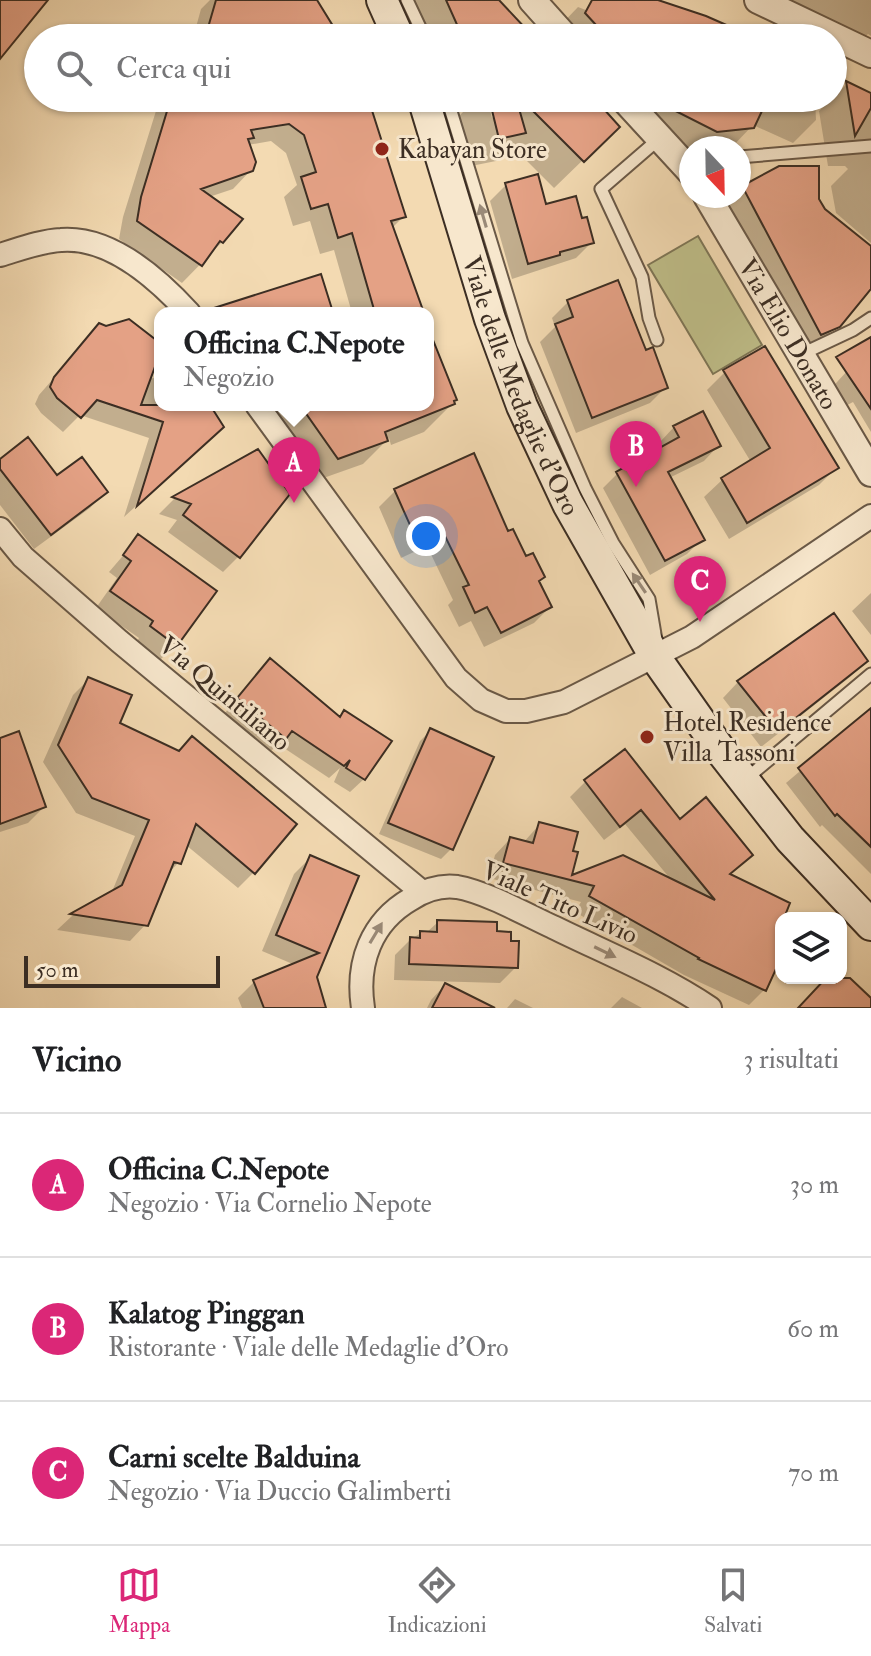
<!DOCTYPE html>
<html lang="it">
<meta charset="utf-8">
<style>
body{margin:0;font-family:"IM FELL Double Pica",serif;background:#f6f6f6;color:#202124}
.controls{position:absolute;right:24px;bottom:24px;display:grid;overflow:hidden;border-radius:16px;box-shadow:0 2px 6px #0004}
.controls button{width:72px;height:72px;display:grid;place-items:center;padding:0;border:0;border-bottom:2px solid #e0e0e0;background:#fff;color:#202124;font:40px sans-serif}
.compass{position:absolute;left:679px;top:136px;width:72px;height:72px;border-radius:50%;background:#fff;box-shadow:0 2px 6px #0004;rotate:158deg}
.scale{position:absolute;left:24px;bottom:20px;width:196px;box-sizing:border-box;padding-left:8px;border:4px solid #3c2e23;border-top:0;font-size:22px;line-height:28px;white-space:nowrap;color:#3c2e23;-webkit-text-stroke:6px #f7e7cd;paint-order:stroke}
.you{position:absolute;left:426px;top:536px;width:28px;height:28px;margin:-20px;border:6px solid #fff;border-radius:50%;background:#1a73e8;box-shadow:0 0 0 12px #1a73e833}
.badge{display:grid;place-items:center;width:52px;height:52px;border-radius:50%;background:#db2777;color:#fff;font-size:26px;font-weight:700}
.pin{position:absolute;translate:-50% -66px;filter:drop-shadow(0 2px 4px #0008)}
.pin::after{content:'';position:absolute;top:42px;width:28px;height:24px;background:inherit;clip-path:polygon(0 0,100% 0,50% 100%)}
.popup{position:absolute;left:154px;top:307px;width:280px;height:104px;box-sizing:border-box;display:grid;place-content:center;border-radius:16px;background:#fff;filter:drop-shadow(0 2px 6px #0005);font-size:26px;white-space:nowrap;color:#757577}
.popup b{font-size:30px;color:#202124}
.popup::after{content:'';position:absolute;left:50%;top:100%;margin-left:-16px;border:16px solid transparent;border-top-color:#fff}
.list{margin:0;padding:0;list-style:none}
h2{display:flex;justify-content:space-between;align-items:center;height:104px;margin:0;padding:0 32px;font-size:34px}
h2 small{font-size:26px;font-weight:400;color:#757577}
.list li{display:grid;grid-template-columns:52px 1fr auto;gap:24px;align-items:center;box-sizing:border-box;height:144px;padding:0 32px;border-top:2px solid #e0e0e0}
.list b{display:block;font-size:30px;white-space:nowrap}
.list p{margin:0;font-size:26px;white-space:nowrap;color:#757577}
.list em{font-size:26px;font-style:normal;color:#757577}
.icon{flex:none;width:44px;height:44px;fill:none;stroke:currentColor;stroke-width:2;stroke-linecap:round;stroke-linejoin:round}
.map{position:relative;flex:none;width:871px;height:1008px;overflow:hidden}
.search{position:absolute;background:#fff;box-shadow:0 2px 6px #0004;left:24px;right:24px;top:24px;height:88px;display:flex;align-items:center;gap:20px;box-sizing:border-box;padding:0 28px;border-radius:44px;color:#757577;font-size:30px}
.sheet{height:536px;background:#fff}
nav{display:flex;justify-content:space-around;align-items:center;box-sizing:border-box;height:112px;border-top:2px solid #e0e0e0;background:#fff;font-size:22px;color:#757577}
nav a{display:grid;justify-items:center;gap:4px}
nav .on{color:#db2777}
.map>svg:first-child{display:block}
</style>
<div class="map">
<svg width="871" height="1008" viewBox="0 0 871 1008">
<rect width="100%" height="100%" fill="#f3dab2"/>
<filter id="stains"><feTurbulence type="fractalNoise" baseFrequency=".0025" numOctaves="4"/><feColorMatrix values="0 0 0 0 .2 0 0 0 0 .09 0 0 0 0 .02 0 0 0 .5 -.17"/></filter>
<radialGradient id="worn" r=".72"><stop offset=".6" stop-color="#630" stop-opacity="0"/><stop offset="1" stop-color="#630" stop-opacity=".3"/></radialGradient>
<path fill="#bfbe89" stroke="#7e7656" stroke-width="2" d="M698,236L762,345L713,374L648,265Z"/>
<path fill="#0003" fill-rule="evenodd" d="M210,0H315L331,26L318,38H193L201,9Z
M414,0H496L524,30L516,38H422L408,6Z
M631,0H652L749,38H563L556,30L578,7L612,20Z
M763,0H871V36L868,34L854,48Z
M847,84L871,95V243L836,213L831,186L848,169L845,166H828L819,111Z
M160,98H366L404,216L391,229L418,313H352L334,250L320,254L310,221L293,226L284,197L297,185L286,153L271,141L248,145L251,170L233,189L209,197L222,242L182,283L119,239L123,217Z
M456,98H591L617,127L554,188L511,145L496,161L471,166L459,116L465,110ZM489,105H493L495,114L492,118Z
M617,98H815L816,120L793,143L753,125L731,148H691V154Z
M506,185L545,206L580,220L592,242L576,258L512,279L490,201Z
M743,188L817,200L824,210L871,248V286L817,347L800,355L723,208L735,196H739Z
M568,302L645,352L666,387L650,403L576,433L540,342L555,327L552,318Z
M100,325L160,345L148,379L160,377V405L214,406L211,410L206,442L124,517L149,438L80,415L63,432L41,413L35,404L39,395Z
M871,345V432L853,402L838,410L826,394Z
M439,360L452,404L424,432L391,445L389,438L363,464L315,481L268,416L279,405H428V364Z
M725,372L836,468L819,485L729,539L704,497L722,480L751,462L707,390Z
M674,427L718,446L704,461L669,478L702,539L687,554L650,575L603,488L618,473L663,449L660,442Z
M257,451L239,556L223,572L168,532L177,520L159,514L174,499Z
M0,461L105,492L90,508L34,549L0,505Z
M429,476L507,534L550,607L534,623L484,647L471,621L459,627L448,605L453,600L427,546L401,558L379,507L395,491Z
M139,537L176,644L160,660L136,643L139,638L96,608L117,578L109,572Z
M871,593V635L852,611Z
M866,661L850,677L761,747L723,698L738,682Z
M257,674L339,718L345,712L364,779L350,792L334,782L340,768L329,778L278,744L271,751L225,713Z
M89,679L117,724L178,753L254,872L238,888L186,845L179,862L167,875L146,924L130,941L57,930L72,916L111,894L135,836L76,813L43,762L73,695Z
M871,711V874L822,825L820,827L786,783Z
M431,730L451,849L441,859L379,834L420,741Z
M0,740L44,807L28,823L0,832Z
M625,751L679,822L751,855L729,876L789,918H781V966L771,975L764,990L749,1005L684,975L575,912L581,902L489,878L495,855L510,839L523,843L539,825L569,878L672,881L625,824L604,840L570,797L585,782Z
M310,858L357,877L314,977L326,1008H242L238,998L254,982L295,965L262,951L294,874Z
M438,922L494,933L516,967L500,983L394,980L395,955L411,939L421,933H426Z
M445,985L491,1008H427L431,1000Z
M622,997L642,1008H611Z
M515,999L533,1008H507Z"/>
<path fill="#e4a185" stroke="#3c2e23" stroke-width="2" d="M0,0H48L0,59Z
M216,0H317L333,26L311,38H205Z
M446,0H499L527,30L508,38H463Z
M592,0H658L706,16L756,38H608L585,13Z
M846,81L871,93V108L855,136Z
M171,98H368L406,217L391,221L424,313H375L352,233L338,238L328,204L311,209L301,177L316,172L304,135L289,124L251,130L254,138L248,139L256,162L253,171L201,189L243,219L223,243L220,241L202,266L137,221L141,197Z
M489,98H516L526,133L499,139Z
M520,98H594L620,127L584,162Z
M650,98H768L754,128L717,132Z
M779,166H819V199L825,209L871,246V289L840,327L821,335L742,186Z
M538,174L546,204L576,196L582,218L587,217L594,243L560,252V255L528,264L505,183Z
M321,274L332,309L320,313H215L214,308Z
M618,280L646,350L653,347L668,388L592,418L555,324L573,317L567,300Z
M129,319L160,343V353L141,405H210L224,427L137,506L163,422L97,400L81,418L57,398L50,387L54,377L99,323L106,326Z
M429,330L457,400L454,401L455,404L385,432L388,441L338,459L300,405H428Z
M871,337V409L836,357Z
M765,346L839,468L747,523L721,478L770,448L723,370Z
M703,411L721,446L668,472L705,540L665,561L616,472L679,437L673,426Z
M28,437L57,475L82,457L108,492L51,535L0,469V459Z
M258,449L290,494L240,558L183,515L191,504L172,497Z
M474,453L508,531L513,529L526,556L533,553L545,577L539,581L552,607L501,633L487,607L475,613L463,587L469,585L443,532L418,543L394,489Z
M138,534L217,591L177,646L150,626L153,621L110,591L131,561L123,555Z
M834,613L868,661L778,732L737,681Z
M270,658L340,717L344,710L392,741L365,780L346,768L350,760L344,766L292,731L286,739L237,698Z
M88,677L132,695L120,723L179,751L192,736L297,824L255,874L196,824L181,864L174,862L148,926L70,914L122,885L149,820L92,798L58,745Z
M871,708V847L837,814L835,816L798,768Z
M430,728L494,757L453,850L388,823Z
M19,731L46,807L0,824V738Z
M625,749L680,819L706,797L753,855L730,874L790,903L784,918H781V958L766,991L698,959L699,958L589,896L594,886L503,863L510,837L533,843L539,822L578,832L573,851L578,852L572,875L623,855L715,900L641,810L620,827L584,780Z
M310,855L359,876L317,977L326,1008H264L253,980L319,953L276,935Z
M437,920L497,922V931L511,932V941H519L518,968L409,964L410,937L420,938V931L437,932Z
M826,978H850L871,998V1008H798Z
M445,983L495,1008H432Z"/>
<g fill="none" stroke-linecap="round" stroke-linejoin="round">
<g stroke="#6a5947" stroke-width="15">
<path id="service" d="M407,0L425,38
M447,98L522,343L585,488L613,543L649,599L656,640
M739,157L871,146
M657,340L649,318L642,277L601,189L660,138
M802,354L853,330L871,318
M746,779L871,674"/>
</g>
<g stroke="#6a5947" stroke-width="26">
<path id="minor" d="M0,255C20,249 41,241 61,240C111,236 158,279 189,313
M257,405L456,678L481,700L506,711H526L564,702L692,637L871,516
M0,529L23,557L119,641L422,892
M363,1008C356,963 371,922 411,899C425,890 441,885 457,887C486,892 527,915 553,927C606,953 661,975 710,1008"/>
</g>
<g stroke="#6a5947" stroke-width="30">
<g id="tertiary">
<path d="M532,0L566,38"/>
<path d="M758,0L871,54"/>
<path d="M623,98L691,172"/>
<path id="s1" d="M707,196L871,473"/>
</g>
</g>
<g stroke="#3c2e23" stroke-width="34">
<g id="secondary">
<path d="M382,0L399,38"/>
<path id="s2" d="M423,98L490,319L522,406L568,504L655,657L721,751L790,839L871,925"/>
</g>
</g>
<use href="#service" stroke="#f7e7cd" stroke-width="11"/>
<use href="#minor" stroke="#f7e7cd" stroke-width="22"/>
<use href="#tertiary" stroke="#f7e7cd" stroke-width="26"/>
<use href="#secondary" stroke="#f7e7cd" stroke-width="30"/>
</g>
<defs><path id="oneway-solid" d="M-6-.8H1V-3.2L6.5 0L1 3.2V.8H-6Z" transform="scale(2)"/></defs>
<g fill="#9a8a78">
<use href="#oneway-solid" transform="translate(483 216) rotate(-106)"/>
<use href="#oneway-solid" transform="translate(639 583) rotate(-124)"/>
<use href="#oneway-solid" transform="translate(376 933) rotate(-59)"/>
<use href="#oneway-solid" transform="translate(605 952) rotate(26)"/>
</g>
<g fill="#8f2418" stroke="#f7e7cd" stroke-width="3">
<circle cx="382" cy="149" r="8"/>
<circle cx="647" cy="737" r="8"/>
</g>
<g text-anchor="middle" stroke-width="6" stroke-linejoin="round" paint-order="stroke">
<g font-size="26" fill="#3c2e23" stroke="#f7e7cd" text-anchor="start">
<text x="398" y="158">Kabayan Store</text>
<text x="663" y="731">Hotel Residence<tspan x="663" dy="30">Villa Tassoni</tspan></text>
</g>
<g font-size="26" fill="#3c2e23" stroke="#f7e7cd">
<text dy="9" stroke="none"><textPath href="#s1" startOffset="160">Via Elio Donato</textPath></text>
<text dy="9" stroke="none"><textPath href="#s2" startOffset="304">Viale delle Medaglie d'Oro</textPath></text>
<text transform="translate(225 693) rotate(40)" y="9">Via Quintiliano</text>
<text transform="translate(560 902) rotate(24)" y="9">Viale Tito Livio</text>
</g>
</g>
<rect width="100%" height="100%" filter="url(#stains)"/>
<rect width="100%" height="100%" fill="url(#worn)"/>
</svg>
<div class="controls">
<button><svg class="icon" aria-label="layers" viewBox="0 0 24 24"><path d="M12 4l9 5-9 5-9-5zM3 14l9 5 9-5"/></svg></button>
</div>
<svg class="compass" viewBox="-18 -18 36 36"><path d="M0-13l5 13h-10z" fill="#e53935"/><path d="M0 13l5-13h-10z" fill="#757577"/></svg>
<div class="scale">50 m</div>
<div class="you"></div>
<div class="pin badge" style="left:294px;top:503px">A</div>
<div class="popup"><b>Officina C.Nepote</b>Negozio</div>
<div class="pin badge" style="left:636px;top:487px">B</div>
<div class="pin badge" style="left:700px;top:622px">C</div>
<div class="search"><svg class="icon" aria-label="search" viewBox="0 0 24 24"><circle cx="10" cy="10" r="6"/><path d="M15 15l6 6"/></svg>Cerca qui</div>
</div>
<section class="sheet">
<h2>Vicino<small>3 risultati</small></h2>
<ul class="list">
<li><span class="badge">A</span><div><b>Officina C.Nepote</b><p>Negozio · Via Cornelio Nepote</p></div><em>30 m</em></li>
<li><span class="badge">B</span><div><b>Kalatog Pinggan</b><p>Ristorante · Viale delle Medaglie d'Oro</p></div><em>60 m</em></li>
<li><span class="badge">C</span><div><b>Carni scelte Balduina</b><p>Negozio · Via Duccio Galimberti</p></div><em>70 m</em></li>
</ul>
</section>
<nav>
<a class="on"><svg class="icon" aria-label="map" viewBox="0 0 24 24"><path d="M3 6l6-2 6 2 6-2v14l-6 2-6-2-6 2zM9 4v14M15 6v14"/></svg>Mappa</a>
<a><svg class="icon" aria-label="directions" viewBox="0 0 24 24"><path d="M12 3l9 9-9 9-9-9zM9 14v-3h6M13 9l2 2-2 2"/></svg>Indicazioni</a>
<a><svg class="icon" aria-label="saved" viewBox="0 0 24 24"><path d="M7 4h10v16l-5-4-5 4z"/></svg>Salvati</a>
</nav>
